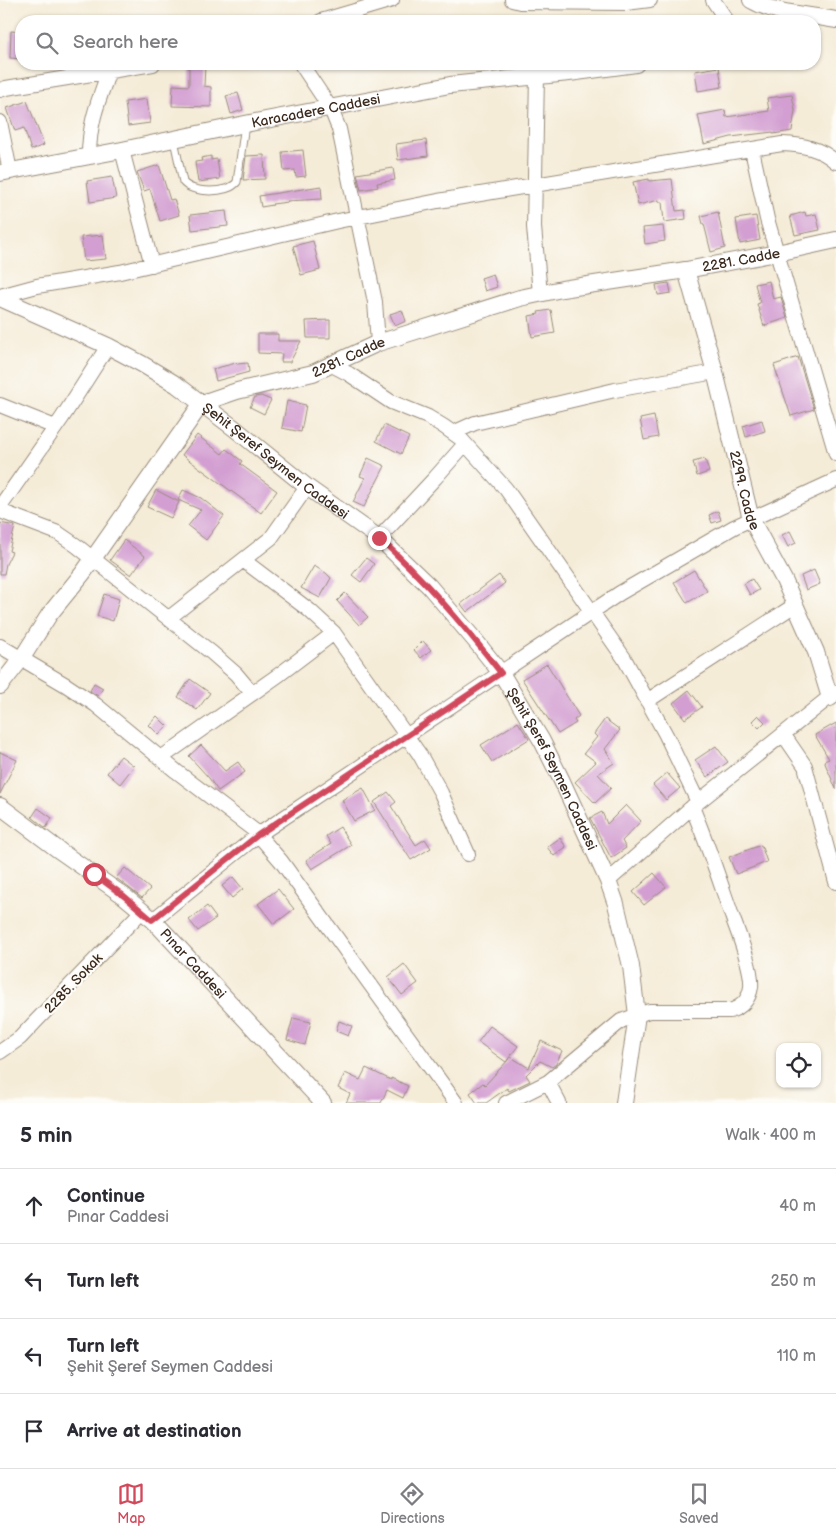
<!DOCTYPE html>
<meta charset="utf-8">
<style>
body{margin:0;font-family:"Balsamiq Sans",sans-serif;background:#f7f7f7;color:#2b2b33}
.controls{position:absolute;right:15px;bottom:15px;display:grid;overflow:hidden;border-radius:10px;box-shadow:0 1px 4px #0004}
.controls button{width:45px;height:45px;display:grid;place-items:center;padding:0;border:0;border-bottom:1px solid #e1e1e2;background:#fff;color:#2b2b33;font:25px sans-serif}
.stop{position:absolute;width:15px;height:15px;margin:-11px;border:4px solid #d1495b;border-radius:50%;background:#fff}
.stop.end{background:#d1495b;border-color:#fff;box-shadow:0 1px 5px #0008}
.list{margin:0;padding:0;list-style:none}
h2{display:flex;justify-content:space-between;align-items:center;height:65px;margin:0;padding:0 20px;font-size:21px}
h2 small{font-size:16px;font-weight:400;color:#7c7c81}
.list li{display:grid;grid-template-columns:32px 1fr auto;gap:15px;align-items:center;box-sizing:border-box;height:75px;padding:0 20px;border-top:1px solid #e1e1e2}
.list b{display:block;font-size:19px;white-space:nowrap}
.list p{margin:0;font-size:16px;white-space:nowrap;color:#7c7c81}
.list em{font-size:16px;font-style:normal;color:#7c7c81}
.icon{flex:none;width:28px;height:28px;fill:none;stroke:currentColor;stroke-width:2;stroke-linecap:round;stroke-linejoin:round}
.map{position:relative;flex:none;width:836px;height:1103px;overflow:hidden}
.search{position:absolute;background:#fff;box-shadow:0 1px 4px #0004;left:15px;right:15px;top:15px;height:55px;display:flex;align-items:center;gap:12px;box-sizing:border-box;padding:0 18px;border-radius:20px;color:#7c7c81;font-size:19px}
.sheet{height:365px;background:#fff}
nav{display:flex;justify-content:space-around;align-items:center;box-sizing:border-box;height:70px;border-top:1px solid #e1e1e2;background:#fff;font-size:14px;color:#7c7c81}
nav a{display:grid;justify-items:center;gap:2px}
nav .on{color:#d1495b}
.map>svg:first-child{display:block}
</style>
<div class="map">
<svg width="836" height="1103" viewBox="0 0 836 1103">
<rect width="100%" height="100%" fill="#fdfcf7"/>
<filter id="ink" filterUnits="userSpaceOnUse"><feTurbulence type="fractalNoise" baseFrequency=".02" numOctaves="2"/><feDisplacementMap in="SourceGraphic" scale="10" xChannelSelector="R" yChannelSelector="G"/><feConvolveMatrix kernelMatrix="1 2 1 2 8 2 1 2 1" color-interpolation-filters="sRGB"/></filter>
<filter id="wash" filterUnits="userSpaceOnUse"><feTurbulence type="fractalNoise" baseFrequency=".0096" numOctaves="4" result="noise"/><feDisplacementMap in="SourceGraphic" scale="20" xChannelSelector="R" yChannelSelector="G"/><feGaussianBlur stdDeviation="1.12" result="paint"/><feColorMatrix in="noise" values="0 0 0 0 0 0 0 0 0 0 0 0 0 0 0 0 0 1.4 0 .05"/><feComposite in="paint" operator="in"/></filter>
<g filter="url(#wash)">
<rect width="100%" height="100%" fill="#f5ecd8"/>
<g id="blocks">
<path fill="#d39fd2" d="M11,31L21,32V59L10,58Z
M189,66H205L204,86L211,87V107L172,106L173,85L189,86Z
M719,67L722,87L698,91L695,71Z
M238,93L243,110L231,114L226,96Z
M792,95L795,110L792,131L773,134V132L731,137L704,144L698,115L725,110L726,117L769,111L767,98Z
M147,99L150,123L128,126L125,102Z
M27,101L44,145L31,150L24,128L15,131L7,108Z
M426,140L428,156L398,160L396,144Z
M303,150L306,176L296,177L295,170L284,171L282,152Z
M264,155L265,179L243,180L246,156Z
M211,156V160L217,159L220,179L198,182L195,162L202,161L201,158Z
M159,165L170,200L174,199L179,215L160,221L150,189L144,191L137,172Z
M393,168L395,180L377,183L378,187L361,190L357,174Z
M112,177L116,198L90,202L87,181Z
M649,179V181L672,179L676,211L685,210L686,219L664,222L662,202H659V200L638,205L633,182Z
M321,186L322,199L287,201L288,202L272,204L273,205L261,207L259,196Z
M226,211L228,226L192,230L190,215Z
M718,212L725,248L711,252L704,224H703L701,216Z
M805,212L806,216L816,214L820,230L795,235L790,216Z
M756,216L760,240L740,244L736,219Z
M663,226L665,241L645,244L643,228Z
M103,235L106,259L84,261L81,237Z
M313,241L320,270L301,275L293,246Z
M493,274L497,287L485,291L481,278Z
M769,281L773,299L781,297L787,318L764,326L757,304L760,303L755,284Z
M669,283L671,293L658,295L656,285Z
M402,310L406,321L395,326L390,314Z
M551,310L555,333L532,337L529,316L539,314L538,312Z
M330,320V338H307L306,321Z
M258,334H278V341H301L290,362H281L282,354L258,353Z
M798,357L814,409L791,416L774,365Z
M236,363L237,364L248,363L249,372L216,381L213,369Z
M261,396L271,400L264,414L250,407L255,397Z
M287,401L306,405L301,432L282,428Z
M654,416L658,437L644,440L640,419Z
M762,420L765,431L746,437L743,426Z
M384,425L409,437L401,454L376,441Z
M197,435L222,454L226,449L242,461L240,464L277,491L261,513L182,455Z
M368,458L385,466L364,507L353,502L365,478L360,476Z
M705,459L709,472L697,476L693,462Z
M156,490L179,502L171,518L147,507Z
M183,490L201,498L224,516L206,540L188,526L201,510L178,500Z
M718,511L721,520L712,523L709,515Z
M0,523L15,526L9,551L12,552L6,564L4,574H0Z
M790,531L796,543L788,547L782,535Z
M124,540L145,556L131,575L110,560Z
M366,558L374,564L361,582L352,575Z
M314,566L326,573L331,578L320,598L301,588Z
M694,570L707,591L687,603L674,582Z
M814,570L820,584L806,590L801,576Z
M499,575L505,583L467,612L461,604Z
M752,579L759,590L750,595L744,584Z
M345,593L368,617L359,625L337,601Z
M104,594L119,599L113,621L97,616Z
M423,641L431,650L421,658L414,650Z
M547,664L579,716L574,720L576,723L558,734L522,679Z
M190,679L210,693L197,710L178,697Z
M94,683L103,688L98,696L90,691Z
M689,690L702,707L685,719L673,703Z
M758,715L765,722L759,728L752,721Z
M157,716L167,726L159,735L149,725Z
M605,719L620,730L605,749L614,763L598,774L611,788L595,803L575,782L596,762L584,753L597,737L594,734Z
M518,722L529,739L492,762L481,745Z
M836,723V789L824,761L829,759L815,735Z
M201,745L225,771L238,762L245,772L218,791L209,778L189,756Z
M716,746L728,762L707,777L695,760Z
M0,752L17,760L0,794Z
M121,756L134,766L120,784L107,773Z
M667,773L680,788L666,800L653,785Z
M363,788L375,810L354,821L342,800Z
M388,792L396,802L391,806L416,845L425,839L431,848L411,860L374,802Z
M626,805L641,821L622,841L626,848L611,858L590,818L602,812L607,824Z
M38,808L52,818L46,828L32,817Z
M340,827L351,845L312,869L306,860L331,844L326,836Z
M560,838L566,847L554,856L547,847Z
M761,845L767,862L736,874L729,857Z
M125,868L150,889L142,898L116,878Z
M654,873L666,887L644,905L633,892Z
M233,877L243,889L232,898L222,886Z
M278,889L294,909L274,924L258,904Z
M207,906L216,918L198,931L189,920Z
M404,964L418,983L402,995L388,977Z
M293,1018L311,1022L305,1045L287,1040Z
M339,1021L352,1026L348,1036L336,1031Z
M490,1026L518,1046L506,1062L478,1042Z
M541,1041L562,1051L556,1064L552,1067L540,1061L526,1075L530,1081L509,1091L507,1088L486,1103H477L470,1093L483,1083L485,1085L511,1057L529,1068Z
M366,1068L391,1080V1078L408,1086L403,1098L387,1090L381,1103H346L350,1094L338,1088L345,1073L360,1080Z"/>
</g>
</g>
<g filter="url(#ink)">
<use href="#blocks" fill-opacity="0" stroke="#988b7b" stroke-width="1"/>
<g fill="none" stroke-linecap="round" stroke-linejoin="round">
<g stroke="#988b7b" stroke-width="9">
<path id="service" d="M174,140L183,182C192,194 228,194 237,182L245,124"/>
</g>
<g stroke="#988b7b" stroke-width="16">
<path id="minor" d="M512,0L520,2L626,3L650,0
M713,0L727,21
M321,21L392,0
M301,64L331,109L339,129L375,302L378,343
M537,76L534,227L540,294
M0,90L6,88L153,64
M0,122L10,171
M122,150L152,265
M752,150L767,219L836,454
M89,156C89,123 98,102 109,71
M0,296L37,286L120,272L338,221L438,201L782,144C803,145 820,148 836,162
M332,365L349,374L391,402L428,417L443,426L460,438L506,489L624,658L666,735L698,802
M0,405L55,427
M453,433L475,423L615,390L715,372
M0,507L62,418L108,346
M0,511L58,533L77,546L212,653L236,674L252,693
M379,538L435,478L465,444
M243,560L309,610L334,633L420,755L441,793L468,854
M169,618L271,538L307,487
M0,646L66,685L96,705L176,771L255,831L281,861L456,1103
M647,701L795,605
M783,734L805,766L836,882
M161,758L280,674L334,633
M608,881L692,807L836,692
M153,920L258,835L620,593L734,527L836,480
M0,1052L20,1038L37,1020L142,911
M548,1082L559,1103
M506,1103L548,1082L621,1021L649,1011H730C742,1007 749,1000 751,987C753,969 738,933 732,916C719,879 707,842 692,807"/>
</g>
<g stroke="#988b7b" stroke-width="18">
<g id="tertiary">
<path d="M751,0C777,15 807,14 836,20"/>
<path id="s1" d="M0,173L122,150L245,124L450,85L569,73L636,64"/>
<path id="s2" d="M686,270L715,372L751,519L784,580L816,652L830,698"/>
<path id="s3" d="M0,298L108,346L142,364L177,385L234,428L307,487L379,538L429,586L478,644L501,673L542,741L561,779L608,881L616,904L631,966L637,1015L624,1103"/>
<path id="s4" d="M0,686L22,658L49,615L83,573L202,403L237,391L313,373L378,343L520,298L562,289L686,270L777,253L836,240"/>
<path id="s5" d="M0,806L60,851L124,896L153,920L323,1103"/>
</g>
</g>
<use href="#service" stroke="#fff" stroke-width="7"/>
<use href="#minor" stroke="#fff" stroke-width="14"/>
<use href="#tertiary" stroke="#fff" stroke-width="16"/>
</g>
</g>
<g fill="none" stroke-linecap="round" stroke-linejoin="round" filter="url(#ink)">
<path stroke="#d1495b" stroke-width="6" d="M94,874L124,896L152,920L258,835L501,673C464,625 424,579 379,538"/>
</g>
<g text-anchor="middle" stroke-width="4.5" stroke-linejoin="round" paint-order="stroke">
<g font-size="14" fill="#3b2a1e" stroke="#fdfcf7">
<text dy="5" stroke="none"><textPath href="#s1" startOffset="322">Karacadere Caddesi</textPath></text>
<text dy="5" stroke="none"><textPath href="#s4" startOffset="908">2281. Cadde</textPath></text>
<text dy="5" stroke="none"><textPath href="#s4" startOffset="502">2281. Cadde</textPath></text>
<text dy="5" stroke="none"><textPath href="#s3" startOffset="322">Şehit Şeref Seymen Caddesi</textPath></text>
<text dy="5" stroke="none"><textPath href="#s2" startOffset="228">2299. Cadde</textPath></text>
<text dy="5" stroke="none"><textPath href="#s3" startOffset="742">Şehit Şeref Seymen Caddesi</textPath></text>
<text dy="5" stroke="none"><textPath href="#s5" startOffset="250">Pınar Caddesi</textPath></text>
<text transform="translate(73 983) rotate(-46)" y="5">2285. Sokak</text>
</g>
</g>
</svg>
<div class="controls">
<button><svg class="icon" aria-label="locate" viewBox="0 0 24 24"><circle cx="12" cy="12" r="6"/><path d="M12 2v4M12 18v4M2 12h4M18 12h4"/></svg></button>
</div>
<div class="stop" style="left:94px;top:874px"></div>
<div class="stop end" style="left:379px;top:538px"></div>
<div class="search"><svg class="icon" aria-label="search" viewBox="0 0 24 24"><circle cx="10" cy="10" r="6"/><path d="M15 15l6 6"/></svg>Search here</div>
</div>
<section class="sheet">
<h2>5 min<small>Walk · 400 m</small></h2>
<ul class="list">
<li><svg class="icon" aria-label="ahead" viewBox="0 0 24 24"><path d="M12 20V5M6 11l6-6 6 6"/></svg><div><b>Continue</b><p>Pınar Caddesi</p></div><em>40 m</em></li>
<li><svg class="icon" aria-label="left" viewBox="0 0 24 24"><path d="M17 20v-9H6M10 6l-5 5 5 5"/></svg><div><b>Turn left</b></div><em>250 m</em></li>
<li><svg class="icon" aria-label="left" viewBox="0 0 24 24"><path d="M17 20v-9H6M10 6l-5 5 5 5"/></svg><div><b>Turn left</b><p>Şehit Şeref Seymen Caddesi</p></div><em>110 m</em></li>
<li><svg class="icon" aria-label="arrive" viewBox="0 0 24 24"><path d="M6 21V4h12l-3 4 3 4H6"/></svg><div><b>Arrive at destination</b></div></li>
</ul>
</section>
<nav>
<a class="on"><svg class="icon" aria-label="map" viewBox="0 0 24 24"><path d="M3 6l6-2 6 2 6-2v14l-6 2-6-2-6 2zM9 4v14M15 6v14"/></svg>Map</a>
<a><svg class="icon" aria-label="directions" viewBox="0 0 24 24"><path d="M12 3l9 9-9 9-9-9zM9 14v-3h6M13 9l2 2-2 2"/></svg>Directions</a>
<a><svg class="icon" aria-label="saved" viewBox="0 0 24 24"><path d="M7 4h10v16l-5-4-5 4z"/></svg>Saved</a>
</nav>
